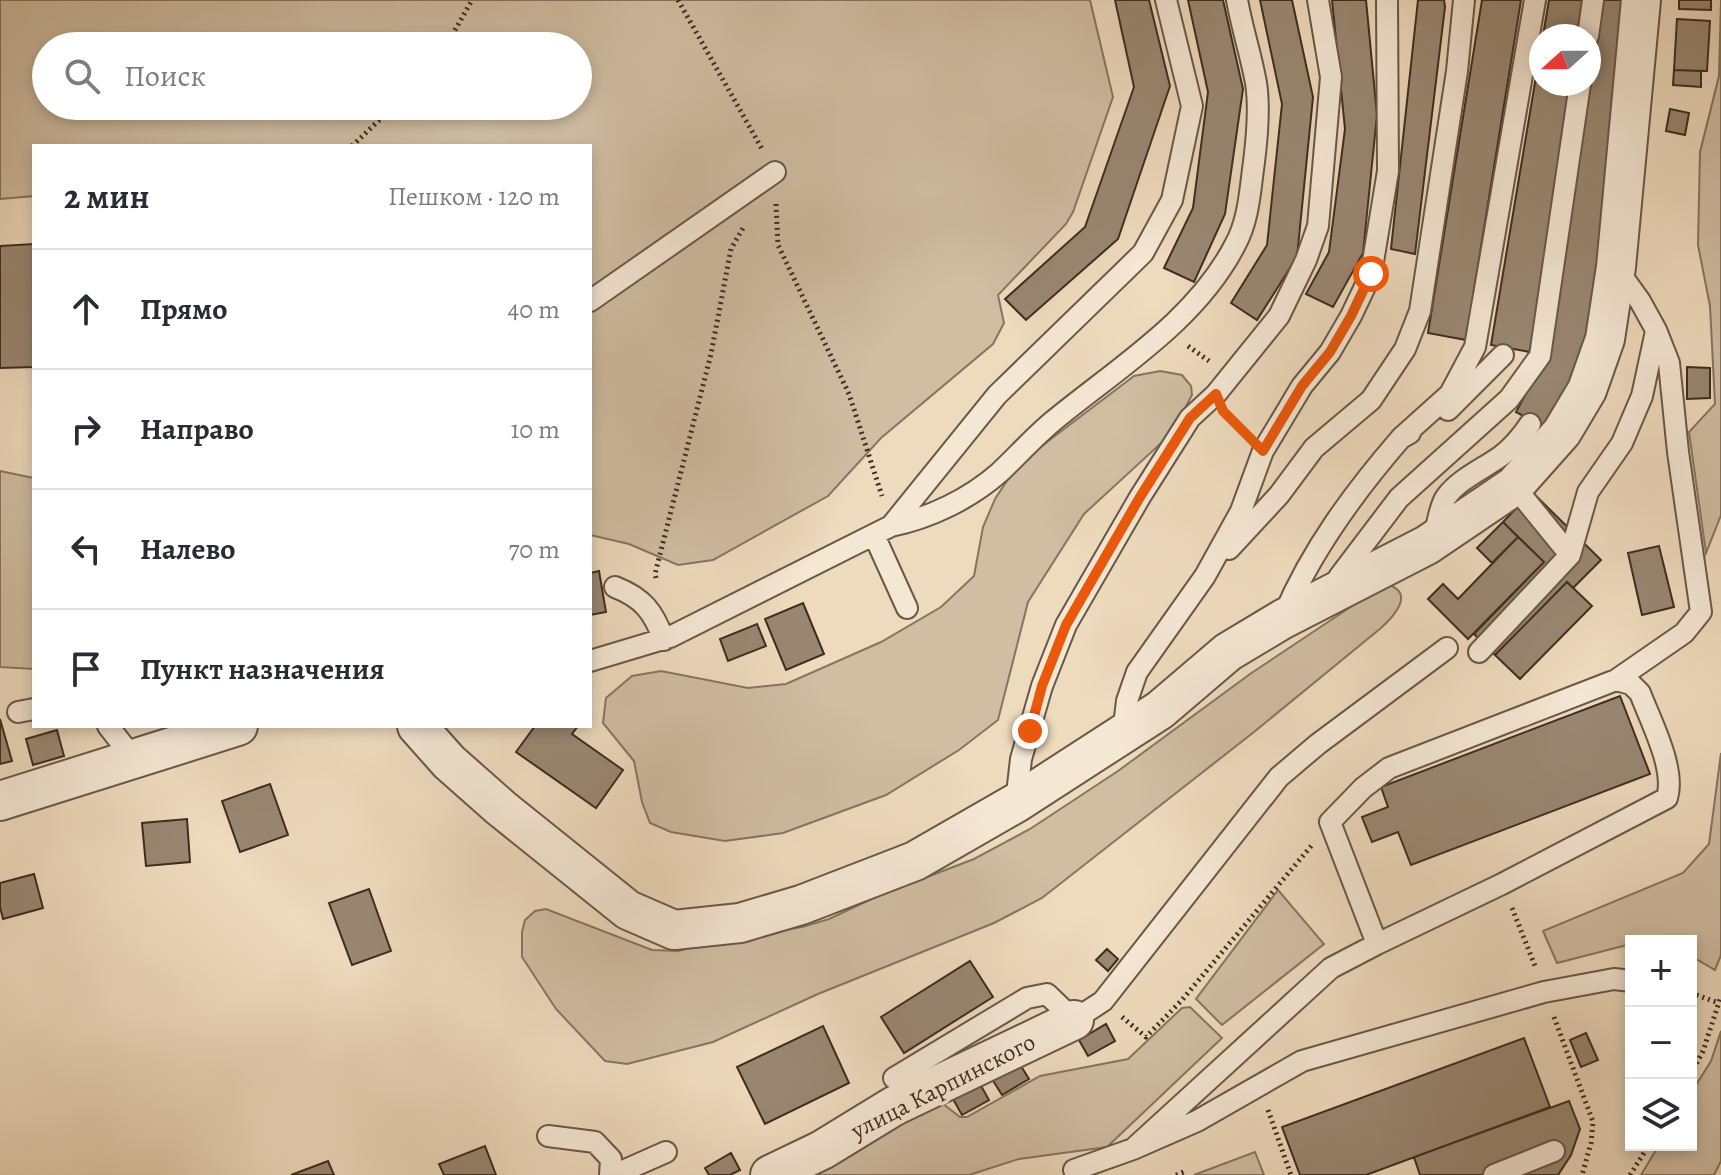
<!DOCTYPE html>
<html lang="ru">
<meta charset="utf-8">
<style>
body{margin:0;font-family:Alegreya,serif;background:#f2f2f3;color:#2b2b33}
.controls{position:absolute;right:24px;bottom:24px;display:grid;overflow:hidden;border-radius:0px;box-shadow:0 4px 12px #0003}
.controls button{width:72px;height:72px;display:grid;place-items:center;padding:0;border:0;border-bottom:2px solid #e1e1e2;background:#fff;color:#2b2b33;font:40px sans-serif}
.compass{position:absolute;left:1529px;top:24px;width:72px;height:72px;border-radius:50%;background:#fff;box-shadow:0 4px 12px #0003;rotate:249deg}
.stop{position:absolute;width:24px;height:24px;margin:-18px;border:6px solid #ea580c;border-radius:50%;background:#fff}
.stop.end{background:#ea580c;border-color:#fff;box-shadow:0 2px 8px #0008}
.list{margin:0;padding:0;list-style:none}
h2{display:flex;justify-content:space-between;align-items:center;height:104px;margin:0;padding:0 32px;font-size:34px}
h2 small{font-size:26px;font-weight:400;color:#7c7c81}
.list li{display:grid;grid-template-columns:52px 1fr auto;gap:24px;align-items:center;box-sizing:border-box;height:120px;padding:0 32px;border-top:2px solid #e1e1e2}
.list b{display:block;font-size:30px;white-space:nowrap}
.list em{font-size:26px;font-style:normal;color:#7c7c81}
.icon{flex:none;width:44px;height:44px;fill:none;stroke:currentColor;stroke-width:2;stroke-linecap:round;stroke-linejoin:round}
.map{position:relative;flex:none;width:1721px;height:1175px;overflow:hidden}
.search{position:absolute;background:#fff;box-shadow:0 4px 12px #0003;left:32px;top:32px;width:560px;height:88px;display:flex;align-items:center;gap:20px;box-sizing:border-box;padding:0 28px;border-radius:44px;color:#7c7c81;font-size:30px}
.panel{position:absolute;background:#fff;box-shadow:0 4px 12px #0003;left:32px;top:144px;width:560px;height:584px;border-radius:0px}
.map>svg:first-child{display:block}
</style>
<div class="map">
<svg width="1721" height="1175" viewBox="0 0 1721 1175">
<rect width="100%" height="100%" fill="#eedabd"/>
<filter id="stains"><feTurbulence type="fractalNoise" baseFrequency=".0025" numOctaves="4"/><feColorMatrix values="0 0 0 0 .2 0 0 0 0 .09 0 0 0 0 .02 0 0 0 .5 -.17"/></filter>
<radialGradient id="worn" r=".72"><stop offset=".6" stop-color="#630" stop-opacity="0"/><stop offset="1" stop-color="#630" stop-opacity=".3"/></radialGradient>
<path fill="#d0bda2" stroke="#867561" stroke-width="2" fill-rule="evenodd" d="M0,0H1090L1113,97L1073,212L1066,224L998,295L1004,323L993,344L881,438L828,496L713,560L678,565L629,544L590,535V146H34V196L0,199ZM46,46H578V106H46Z
M1721,0V515L1706,553L1689,432L1715,404L1710,306L1698,245L1700,152L1719,76Z
M1160,371L1182,375L1191,386L1192,395L1171,434L1084,514L1028,602L998,720L959,750L886,795L783,833L725,841L671,832L650,823L642,802L634,761L603,723L606,698L632,676L661,671L748,688L786,684L881,642L941,607L974,576L983,527L995,499L1018,464L1134,376Z
M0,471L34,478V669L0,667Z
M1389,585C1415,594 1393,617 1381,628L1254,732L1042,898L994,923L818,994L713,1042L627,1064L605,1061L556,1009L522,957V932L525,920L535,911L546,909L652,950L678,951L723,940L802,927L829,919L880,895L974,859L1030,829L1118,771L1250,674L1367,596Z
M1721,753V955L1715,970L1691,956V941H1631V944L1557,963L1543,931L1683,873L1709,844Z
M1278,890L1324,944L1222,1025L1196,999Z
M1190,1007L1222,1038L1107,1147L1019,1159L969,1175H801L914,1109L942,1103L960,1117H967L1040,1076L1128,1059L1182,1008Z
M1721,1031V1161L1714,1175H1641L1659,1145H1691V1093L1711,1061Z
M1255,1152L1264,1175H1194Z"/>
<path fill="#998772" stroke="#3d2d20" stroke-width="2" d="M1115,0H1149L1170,86L1118,239L1026,320L1005,299L1085,227L1134,87Z
M1188,0H1223L1243,89L1225,214L1194,282L1164,268L1193,208L1208,92Z
M1260,0H1292L1313,97L1297,257L1257,320L1231,303L1267,245L1282,104Z
M1332,0H1366L1377,115L1363,253L1333,307L1306,294L1329,252L1345,129Z
M1418,0H1444L1445,7L1415,254L1391,249Z
M1482,0H1521L1466,340L1428,333Z
M1549,0H1588L1582,36H1543Z
M1598,0H1638L1584,360L1549,430L1516,412L1549,351L1589,84V63Z
M1679,0H1711V10L1679,9Z
M1677,19L1710,21L1707,71L1674,70Z
M1541,47V84H1574L1530,352L1491,345Z
M1674,70L1701,71V87L1673,85Z
M1670,109L1689,113L1685,135L1666,131Z
M34,244V367L0,368V246Z
M1687,367L1710,368V398L1687,399Z
M1532,492L1601,560L1573,588L1567,582L1495,655L1474,634L1544,562L1503,522Z
M1503,522L1518,537L1492,563L1477,548Z
M1518,537L1544,562L1468,639L1428,599L1443,584L1458,599Z
M1659,546L1674,607L1642,615L1628,553Z
M599,571L606,612L590,615V573Z
M1567,582L1592,606L1520,679L1495,655Z
M803,603L824,654L786,670L765,619Z
M757,624L766,646L728,661L720,639Z
M1620,696L1650,774L1411,865L1398,832L1372,842L1362,817L1388,807L1381,787Z
M0,719L12,761L0,764Z
M535,726H578L572,734L623,770L596,808L516,752Z
M57,730L64,756L33,765L26,739Z
M270,784L288,835L240,852L222,801Z
M187,819L190,862L146,866L142,823Z
M34,874L43,908L3,919L0,907V883Z
M369,889L391,951L352,965L329,903Z
M1107,949L1118,959L1108,971L1096,960Z
M970,961L993,997L904,1053L881,1017Z
M1106,1024L1115,1041L1088,1056L1079,1040Z
M823,1026L849,1083L765,1124L737,1067Z
M1586,1033L1598,1060L1581,1067L1570,1040Z
M1524,1038L1550,1107L1366,1175H1300L1282,1127Z
M1019,1063L1029,1079L1002,1095L992,1079Z
M980,1084L989,1100L962,1115L953,1099Z
M1569,1101L1580,1129L1571,1155L1558,1175H1420L1414,1157Z
M485,1146L496,1175H444L439,1164Z
M731,1153L740,1170L730,1175H709L705,1168Z
M328,1161L334,1175H291Z"/>
<g fill="none" stroke-linecap="round" stroke-linejoin="round">
<g stroke="#695847" stroke-width="24">
<path id="lane" d="M1588,36L1593,0
M590,301L775,172
M1448,410L1503,355
M1401,438L1450,394L1475,347L1535,0
M1514,486L1570,555
M891,526C930,518 969,499 999,473C1017,456 1033,438 1052,422C1116,369 1196,321 1235,245C1249,220 1250,190 1254,162C1257,138 1260,108 1256,83C1251,55 1242,28 1237,0
M874,535L907,608
M1432,538C1439,525 1438,509 1446,497C1459,479 1483,469 1501,456C1513,447 1522,436 1530,424
M1229,549L1279,495L1314,448L1371,400L1405,349L1420,311L1457,71L1464,0
M1339,586V577L1399,498L1509,399L1540,356L1580,84
M615,587C643,598 653,611 664,640
M1284,615C1312,549 1355,491 1401,438L1410,433
M1479,652L1570,555L1588,492L1622,443L1642,396L1656,331
M590,661L670,637L891,526L997,395L1143,253L1172,200L1192,106L1166,0
M1616,680L1684,633L1701,612L1678,452L1669,363L1656,330L1640,301L1617,269
M18,712L34,709
M108,726L133,758
M1123,734L1127,701L1137,672L1205,576L1241,511L1263,451L1302,386L1330,352L1351,316L1371,274L1388,171L1387,0
M1016,803L1021,759L1042,686L1066,625L1140,497L1190,418L1216,394L1279,316L1306,260L1318,226L1331,77L1318,0
M894,1078L1027,998L1047,994L1074,1020L1103,1001L1279,777L1318,744L1447,648
M548,1136L595,1142L611,1159L610,1175
M1133,1149L1331,968L1377,944L1330,822L1363,788L1389,768L1616,680L1631,684L1640,693C1651,722 1676,769 1667,798L1502,884L1377,944
M1074,1170L1133,1149L1197,1121L1302,1061L1544,992L1614,979L1631,981
M614,1175L666,1152
M1494,1175L1554,1151"/>
</g>
<g stroke="#695847" stroke-width="42">
<path id="street" d="M417,726L449,762L501,808L628,910L674,930L740,923L801,905L915,861L1016,803L1160,710L1228,652L1283,619L1427,545L1492,501L1514,486L1562,432L1587,390L1605,339L1616,267L1641,0
M0,801L238,726
M770,1175L822,1150L894,1106L1074,1020"/>
</g>
<path stroke="#3d2d20" stroke-width="5" stroke-dasharray="2 4" stroke-linecap="butt" d="M678,0L762,149
M446,46L472,0
M352,146L394,106
M776,204L778,245L849,394L882,496
M1188,346L1209,361
M1228,416L1243,432
M656,578L655,574L711,354L731,249L743,228
M1512,908L1535,966
M1691,993L1719,1003
M1122,1017L1146,1037L1182,1000L1312,845
M1554,1017L1593,1122L1591,1143L1582,1175
M1691,1074L1703,1051L1721,996
M1268,1110L1291,1175
M1176,1175L1184,1172L1185,1175
M1630,1175L1649,1145"/>
<use href="#lane" stroke="#f4e7d4" stroke-width="20"/>
<use href="#street" stroke="#f4e7d4" stroke-width="38"/>
</g>
<g fill="none" stroke-linecap="round" stroke-linejoin="round">
<path stroke="#ea580c" stroke-width="10" d="M1030,731L1042,686L1066,625L1140,497L1190,418L1216,394L1223,411L1263,451L1302,386L1330,352L1351,316L1371,274"/>
</g>
<g text-anchor="middle" stroke-width="7" stroke-linejoin="round" paint-order="stroke">
<g font-size="24" fill="#3d2d20" stroke="#f4e7d4">
<text transform="translate(943 1086) rotate(-27)" y="8">улица Карпинского</text>
</g>
</g>
<rect width="100%" height="100%" filter="url(#stains)"/>
<rect width="100%" height="100%" fill="url(#worn)"/>
</svg>
<div class="controls">
<button>+</button>
<button>−</button>
<button><svg class="icon" aria-label="layers" viewBox="0 0 24 24"><path d="M12 4l9 5-9 5-9-5zM3 14l9 5 9-5"/></svg></button>
</div>
<svg class="compass" viewBox="-18 -18 36 36"><path d="M0-13l5 13h-10z" fill="#e53935"/><path d="M0 13l5-13h-10z" fill="#7c7c81"/></svg>
<div class="stop" style="left:1371px;top:274px"></div>
<div class="stop end" style="left:1030px;top:731px"></div>
<div class="search"><svg class="icon" aria-label="search" viewBox="0 0 24 24"><circle cx="10" cy="10" r="6"/><path d="M15 15l6 6"/></svg>Поиск</div>
<section class="panel">
<h2>2 мин<small>Пешком · 120 m</small></h2>
<ul class="list">
<li><svg class="icon" aria-label="ahead" viewBox="0 0 24 24"><path d="M12 20V5M6 11l6-6 6 6"/></svg><div><b>Прямо</b></div><em>40 m</em></li>
<li><svg class="icon" aria-label="right" viewBox="0 0 24 24"><path d="M7 20v-9h11M14 6l5 5-5 5"/></svg><div><b>Направо</b></div><em>10 m</em></li>
<li><svg class="icon" aria-label="left" viewBox="0 0 24 24"><path d="M17 20v-9H6M10 6l-5 5 5 5"/></svg><div><b>Налево</b></div><em>70 m</em></li>
<li><svg class="icon" aria-label="arrive" viewBox="0 0 24 24"><path d="M6 21V4h12l-3 4 3 4H6"/></svg><div><b>Пункт назначения</b></div></li>
</ul>
</section>
</div>
